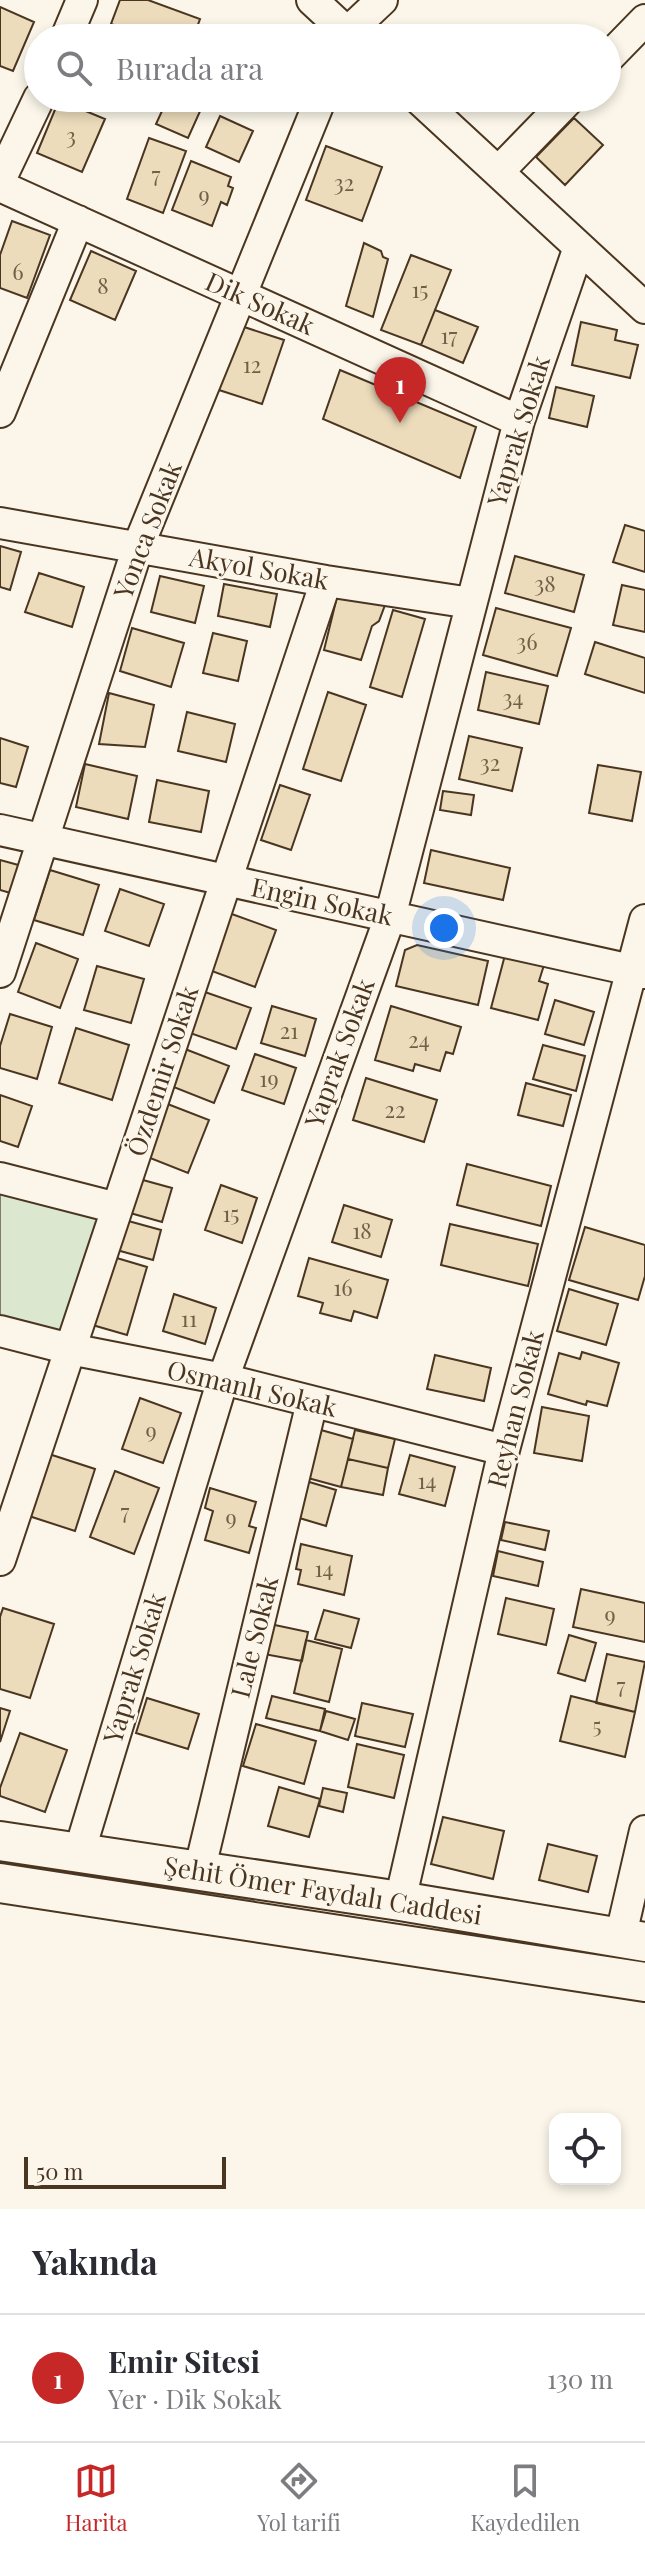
<!DOCTYPE html>
<html lang="tr">
<meta charset="utf-8">
<style>
body{margin:0;font-family:"Playfair Display",serif;background:#f2f2f3;color:#2b2b33}
.controls{position:absolute;right:24px;bottom:24px;display:grid;overflow:hidden;border-radius:16px;box-shadow:0 4px 12px #0003}
.controls button{width:72px;height:72px;display:grid;place-items:center;padding:0;border:0;border-bottom:2px solid #e1e1e2;background:#fff;color:#2b2b33;font:40px sans-serif}
.scale{position:absolute;left:24px;bottom:20px;width:202px;box-sizing:border-box;padding-left:8px;border:4px solid #4a3520;border-top:0;font-size:22px;line-height:28px;white-space:nowrap;color:#4a3520;-webkit-text-stroke:6px #fbf6e9;paint-order:stroke}
.you{position:absolute;left:444px;top:928px;width:28px;height:28px;margin:-20px;border:6px solid #fff;border-radius:50%;background:#1a73e8;box-shadow:0 0 0 12px #1a73e833}
.badge{display:grid;place-items:center;width:52px;height:52px;border-radius:50%;background:#c62828;color:#fff;font-size:26px;font-weight:700}
.pin{position:absolute;translate:-50% -66px;filter:drop-shadow(0 2px 4px #0008)}
.pin::after{content:'';position:absolute;top:42px;width:28px;height:24px;background:inherit;clip-path:polygon(0 0,100% 0,50% 100%)}
.list{margin:0;padding:0;list-style:none}
h2{display:flex;justify-content:space-between;align-items:center;height:104px;margin:0;padding:0 32px;font-size:34px}
h2 small{font-size:26px;font-weight:400;color:#7c7c81}
.list li{display:grid;grid-template-columns:52px 1fr auto;gap:24px;align-items:center;box-sizing:border-box;height:128px;padding:0 32px;border-top:2px solid #e1e1e2}
.list b{display:block;font-size:30px;white-space:nowrap}
.list p{margin:0;font-size:26px;white-space:nowrap;color:#7c7c81}
.list em{font-size:26px;font-style:normal;color:#7c7c81}
.icon{flex:none;width:44px;height:44px;fill:none;stroke:currentColor;stroke-width:2;stroke-linecap:round;stroke-linejoin:round}
.map{position:relative;flex:none;width:645px;height:2209px;overflow:hidden}
.search{position:absolute;background:#fff;box-shadow:0 4px 12px #0003;left:24px;right:24px;top:24px;height:88px;display:flex;align-items:center;gap:20px;box-sizing:border-box;padding:0 28px;border-radius:44px;color:#7c7c81;font-size:30px}
.sheet{height:232px;background:#fff}
nav{display:flex;justify-content:space-around;align-items:center;box-sizing:border-box;height:112px;border-top:2px solid #e1e1e2;background:#fff;font-size:22px;color:#7c7c81}
nav a{display:grid;justify-items:center;gap:4px}
nav .on{color:#c62828}
.map>svg:first-child{display:block}
</style>
<div class="map">
<svg width="645" height="2209" viewBox="0 0 645 2209">
<rect width="100%" height="100%" fill="#fbf6e9"/>
<path fill="#dce7d0" stroke="#887966" stroke-width="2" d="M0,1184L104,1208L64,1340L0,1324Z"/>
<path fill="#ecdcbc" stroke="#4a3520" stroke-width="2" d="M120,0H148L200,19L193,38H150L111,24Z
M0,7L34,22L13,71L0,66Z
M168,98H206L188,138L156,124Z
M59,100L105,119L82,172L37,153Z
M220,116L253,131L239,162L206,147Z
M574,118L603,145L565,185L536,157Z
M149,138L186,151L163,213L127,199Z
M326,146L382,167L362,221L306,200Z
M191,161L231,177L228,186L233,188L227,205L221,202L212,226L172,210Z
M12,221L50,235L27,298L0,288V255Z
M364,243L381,251L383,257L388,259L373,317L346,306Z
M91,251L136,271L115,320L70,300Z
M411,255L451,270L421,345L381,330Z
M435,310L478,327L463,363L421,345Z
M581,322L617,330L615,340L638,345L630,378L572,365Z
M241,326L284,340L262,404L219,390Z
M340,370L476,427L460,478L323,419Z
M556,387L594,396L587,427L549,418Z
M625,525L645,531V572L613,562Z
M0,546L21,552L10,590L0,587Z
M515,556L584,575L574,612L505,593Z
M39,573L84,587L72,627L25,612Z
M160,576L204,586L195,623L151,612Z
M224,584L277,594L270,627L218,616Z
M622,585L645,590V632L613,625Z
M337,597L385,605L379,621L372,626L361,660L324,650Z
M496,608L571,628L557,676L483,655Z
M393,610L425,619L402,697L370,687Z
M132,628L184,643L171,687L120,671Z
M213,633L247,641L238,681L203,673Z
M595,642L645,658V693L585,674Z
M486,672L548,686L539,724L478,710Z
M328,692L366,705L341,781L303,769Z
M109,693L154,705L145,747L99,744Z
M187,712L235,724L226,762L178,751Z
M469,736L522,748L512,791L459,779Z
M0,738L28,747L16,787L0,783Z
M85,764L137,776L128,819L76,807Z
M598,765L641,772L632,821L589,813Z
M157,780L209,791L201,832L149,822Z
M280,785L310,795L291,850L261,840Z
M443,791L474,795L471,815L440,810Z
M431,850L510,868L503,900L424,883Z
M0,860L22,866L14,894L0,890Z
M50,870L99,885L83,935L34,920Z
M120,889L164,904L149,946L105,931Z
M229,913L276,930L255,987L209,970Z
M36,943L78,959L60,1008L18,992Z
M417,945L488,961L478,1005L396,986L405,950Z
M505,955L544,965L539,981L548,984L538,1020L491,1008Z
M97,966L144,979L131,1023L84,1010Z
M202,991L251,1008L236,1049L187,1032Z
M555,1000L594,1012L584,1045L545,1034Z
M272,1006L316,1019L305,1056L261,1043Z
M391,1006L461,1027L453,1054L446,1052L440,1071L415,1064L413,1071L375,1060Z
M10,1014L52,1027L37,1079L0,1068V1046Z
M76,1028L129,1045L112,1100L59,1083Z
M543,1045L585,1056L576,1091L533,1079Z
M185,1049L229,1066L214,1103L171,1086Z
M255,1054L296,1068L284,1104L242,1090Z
M366,1078L437,1100L424,1142L353,1120Z
M526,1083L571,1095L563,1126L518,1115Z
M0,1095L32,1106L18,1147L0,1141Z
M165,1103L209,1120L188,1173L145,1156Z
M467,1164L551,1186L541,1226L457,1205Z
M132,1177L172,1188L162,1222L123,1211Z
M221,1185L257,1198L242,1243L205,1230Z
M344,1205L392,1220L381,1257L332,1242Z
M121,1219L161,1230L153,1260L113,1249Z
M450,1224L538,1244L528,1286L441,1265Z
M585,1227L645,1245V1276L638,1300L569,1280Z
M110,1256L147,1267L127,1335L89,1324Z
M309,1258L388,1280L377,1318L354,1311L351,1321L320,1313L323,1303L298,1296Z
M569,1289L618,1304L606,1345L557,1331Z
M174,1294L216,1308L205,1344L163,1331Z
M582,1352L619,1363L607,1406L587,1401L586,1405L548,1394L559,1353L580,1359Z
M435,1355L491,1368L484,1401L427,1389Z
M140,1398L181,1413L163,1463L122,1449Z
M542,1407L589,1416L582,1461L534,1453Z
M321,1430L353,1439L341,1487L308,1478Z
M355,1430L395,1439L388,1468L348,1459Z
M49,1454L95,1469L75,1531L29,1516Z
M410,1455L455,1467L445,1506L399,1494Z
M348,1459L388,1468L383,1495L341,1487Z
M115,1471L159,1488L134,1554L90,1537Z
M306,1481L336,1490L326,1526L296,1517Z
M210,1488L256,1502L249,1526L256,1528L249,1553L205,1540L213,1511L205,1508Z
M505,1522L549,1531L545,1550L501,1540Z
M301,1544L352,1556L344,1595L298,1584L301,1570L296,1569Z
M498,1551L543,1562L538,1586L493,1576Z
M581,1589L645,1603V1642L573,1627Z
M506,1598L554,1609L546,1645L498,1634Z
M3,1608L54,1624L30,1698L0,1689V1617Z
M324,1610L359,1619L351,1648L315,1639Z
M270,1624L308,1632L302,1661L264,1654Z
M569,1635L596,1643L585,1681L558,1673Z
M306,1640L342,1649L329,1702L294,1693Z
M607,1654L645,1662L635,1712L596,1703Z
M272,1696L325,1709L320,1731L266,1718Z
M571,1696L635,1712L625,1757L560,1741Z
M147,1698L199,1714L188,1749L136,1733Z
M362,1703L413,1714L405,1747L355,1736Z
M0,1708L10,1711L0,1742Z
M326,1711L355,1719L348,1740L320,1731Z
M256,1724L316,1741L304,1784L243,1766Z
M20,1733L67,1750L45,1812L0,1796V1788Z
M357,1744L404,1755L394,1798L348,1787Z
M279,1787L320,1799L309,1837L268,1826Z
M323,1788L347,1793L343,1812L319,1806Z
M443,1817L504,1831L493,1879L431,1864Z
M548,1844L597,1856L588,1892L539,1880Z"/>
<g fill="none" stroke-linecap="round" stroke-linejoin="round">
<g stroke="#4a3520" stroke-width="34">
<path id="minor" d="M312,0L353,38
M66,38L82,0
M345,38L347,33L382,0
M607,59L645,20
M418,98L645,308
M498,172L570,98
M0,180L39,98
M0,186L519,421
M0,412L78,221
M0,523L326,581L471,603
M0,830L645,973
M0,972L138,547L321,98
M0,1178L117,1208
M0,1331L70,1349L223,1379L504,1450
M0,1560L326,581
M79,1853L223,1379L390,917L519,421L579,247
M199,1872L312,1402
M400,1901L504,1450L645,920
M620,1939L645,1831"/>
</g>
<g stroke="#4a3520" stroke-width="42">
<path id="major" d="M0,1841L400,1901L645,1942
M0,1883L645,1982"/>
</g>
<use href="#minor" stroke="#fbf6e9" stroke-width="30"/>
<use href="#major" stroke="#fbf6e9" stroke-width="38"/>
</g>
<g text-anchor="middle" stroke-width="6" stroke-linejoin="round" paint-order="stroke">
<g font-size="22" fill="#725f47">
<text x="71" y="144">3</text>
<text x="156" y="183">7</text>
<text x="344" y="191">32</text>
<text x="204" y="203">9</text>
<text x="18" y="280">6</text>
<text x="103" y="294">8</text>
<text x="420" y="298">15</text>
<text x="449" y="344">17</text>
<text x="252" y="373">12</text>
<text x="545" y="592">38</text>
<text x="527" y="650">36</text>
<text x="513" y="706">34</text>
<text x="490" y="771">32</text>
<text x="289" y="1039">21</text>
<text x="419" y="1048">24</text>
<text x="269" y="1087">19</text>
<text x="395" y="1118">22</text>
<text x="231" y="1222">15</text>
<text x="362" y="1239">18</text>
<text x="343" y="1296">16</text>
<text x="189" y="1327">11</text>
<text x="151" y="1439">9</text>
<text x="427" y="1489">14</text>
<text x="125" y="1520">7</text>
<text x="231" y="1526">9</text>
<text x="324" y="1577">14</text>
<text x="610" y="1623">9</text>
<text x="621" y="1694">7</text>
<text x="597" y="1734">5</text>
</g>
<g font-size="26" fill="#4a3520" stroke="#fbf6e9">
<text transform="translate(260 304) rotate(24)" y="9">Dik Sokak</text>
<text transform="translate(519 431) rotate(-73)" y="9">Yaprak Sokak</text>
<text transform="translate(148 530) rotate(-69)" y="9">Yonca Sokak</text>
<text transform="translate(259 569) rotate(10)" y="9">Akyol Sokak</text>
<text transform="translate(322 902) rotate(12)" y="9">Engin Sokak</text>
<text transform="translate(340 1053) rotate(-70)" y="9">Yaprak Sokak</text>
<text transform="translate(163 1071) rotate(-72)" y="9">Özdemir Sokak</text>
<text transform="translate(252 1389) rotate(13)" y="9">Osmanlı Sokak</text>
<text transform="translate(516 1409) rotate(-76)" y="9">Reyhan Sokak</text>
<text transform="translate(255 1637) rotate(-76)" y="9">Lale Sokak</text>
<text transform="translate(135 1668) rotate(-73)" y="9">Yaprak Sokak</text>
<text transform="translate(323 1891) rotate(9)" y="9">Şehit Ömer Faydalı Caddesi</text>
</g>
</g>
</svg>
<div class="controls">
<button><svg class="icon" aria-label="locate" viewBox="0 0 24 24"><circle cx="12" cy="12" r="6"/><path d="M12 2v4M12 18v4M2 12h4M18 12h4"/></svg></button>
</div>
<div class="scale">50 m</div>
<div class="you"></div>
<div class="pin badge" style="left:400px;top:423px">1</div>
<div class="search"><svg class="icon" aria-label="search" viewBox="0 0 24 24"><circle cx="10" cy="10" r="6"/><path d="M15 15l6 6"/></svg>Burada ara</div>
</div>
<section class="sheet">
<h2>Yakında<small></small></h2>
<ul class="list">
<li><span class="badge">1</span><div><b>Emir Sitesi</b><p>Yer · Dik Sokak</p></div><em>130 m</em></li>
</ul>
</section>
<nav>
<a class="on"><svg class="icon" aria-label="map" viewBox="0 0 24 24"><path d="M3 6l6-2 6 2 6-2v14l-6 2-6-2-6 2zM9 4v14M15 6v14"/></svg>Harita</a>
<a><svg class="icon" aria-label="directions" viewBox="0 0 24 24"><path d="M12 3l9 9-9 9-9-9zM9 14v-3h6M13 9l2 2-2 2"/></svg>Yol tarifi</a>
<a><svg class="icon" aria-label="saved" viewBox="0 0 24 24"><path d="M7 4h10v16l-5-4-5 4z"/></svg>Kaydedilen</a>
</nav>
